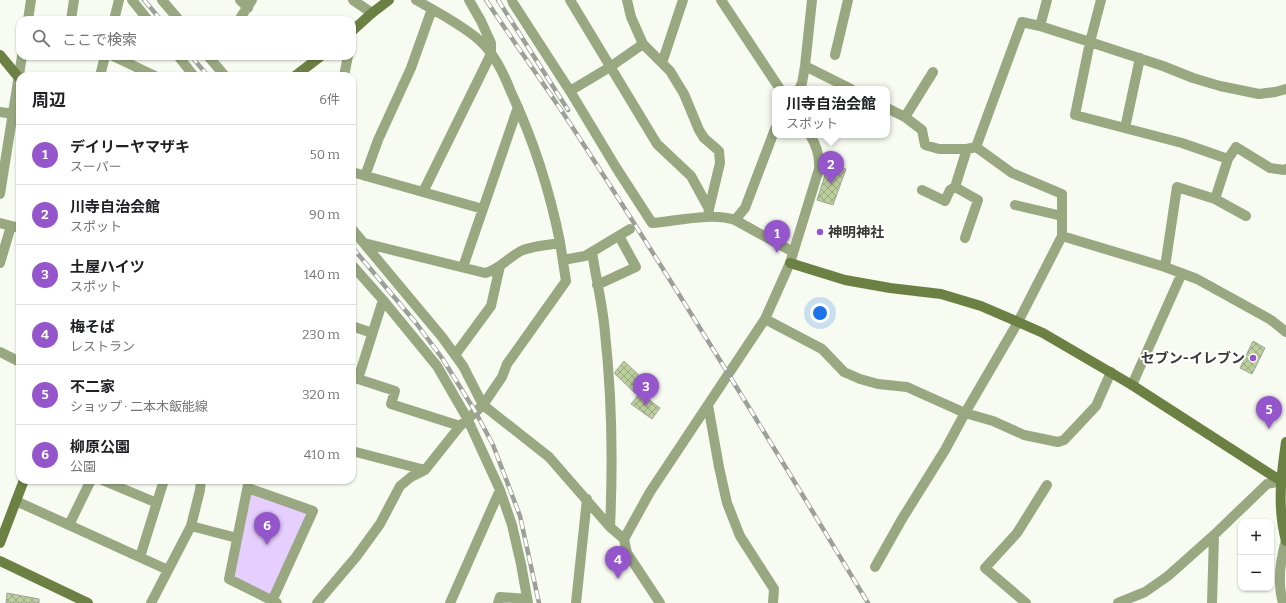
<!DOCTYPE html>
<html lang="ja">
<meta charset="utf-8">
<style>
body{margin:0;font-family:Bitter,"Noto Sans JP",serif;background:#f2f2f2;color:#202124}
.controls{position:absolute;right:12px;bottom:12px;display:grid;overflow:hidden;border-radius:8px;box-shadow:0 1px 3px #0004}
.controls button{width:36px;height:36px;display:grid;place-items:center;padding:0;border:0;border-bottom:1px solid #e0e0e0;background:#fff;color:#202124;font:20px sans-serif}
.you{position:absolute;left:820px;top:313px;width:14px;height:14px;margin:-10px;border:3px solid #fff;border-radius:50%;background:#1a73e8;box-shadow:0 0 0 6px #1a73e833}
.badge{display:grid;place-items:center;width:26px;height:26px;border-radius:50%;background:#9656cb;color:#fff;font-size:13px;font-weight:700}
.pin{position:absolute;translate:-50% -33px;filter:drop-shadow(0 1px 2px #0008)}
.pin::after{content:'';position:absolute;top:21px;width:14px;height:12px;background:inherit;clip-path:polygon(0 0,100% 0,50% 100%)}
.popup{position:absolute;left:772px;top:86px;width:118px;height:52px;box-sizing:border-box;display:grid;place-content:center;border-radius:8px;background:#fff;filter:drop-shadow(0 1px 3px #0005);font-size:13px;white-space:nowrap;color:#757577}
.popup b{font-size:15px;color:#202124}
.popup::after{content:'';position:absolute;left:50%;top:100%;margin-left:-8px;border:8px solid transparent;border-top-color:#fff}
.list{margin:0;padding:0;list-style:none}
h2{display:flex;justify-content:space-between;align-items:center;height:52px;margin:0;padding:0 16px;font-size:17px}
h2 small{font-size:13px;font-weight:400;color:#757577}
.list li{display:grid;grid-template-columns:26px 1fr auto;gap:12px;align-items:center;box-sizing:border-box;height:60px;padding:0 16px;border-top:1px solid #e0e0e0}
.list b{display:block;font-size:15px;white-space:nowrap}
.list p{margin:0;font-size:13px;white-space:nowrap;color:#757577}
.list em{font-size:13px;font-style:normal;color:#757577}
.icon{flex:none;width:22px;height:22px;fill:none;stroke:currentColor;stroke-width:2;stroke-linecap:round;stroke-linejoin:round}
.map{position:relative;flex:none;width:1286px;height:603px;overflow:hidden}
.search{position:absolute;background:#fff;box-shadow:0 1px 3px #0004;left:16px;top:16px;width:340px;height:44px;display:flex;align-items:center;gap:10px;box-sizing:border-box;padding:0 14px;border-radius:12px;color:#757577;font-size:15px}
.panel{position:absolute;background:#fff;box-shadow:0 1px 3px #0004;left:16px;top:72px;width:340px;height:412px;border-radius:12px}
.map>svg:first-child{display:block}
</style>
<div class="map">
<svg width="1286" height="603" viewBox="0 0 1286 603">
<defs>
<pattern id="building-cross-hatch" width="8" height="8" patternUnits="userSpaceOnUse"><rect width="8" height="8" fill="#bcce9c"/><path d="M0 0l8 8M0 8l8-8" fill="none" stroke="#9aa880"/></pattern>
</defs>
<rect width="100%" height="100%" fill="#f7fbf1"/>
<path fill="#e6cffe" d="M248,488L313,511L272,601L229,579Z"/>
<path fill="url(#building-cross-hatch)" stroke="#a1a59c" d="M835,165L846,169L833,205L817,200L828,166L834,169Z
M1253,341L1265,348L1252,374L1240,368Z
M624,361L645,381L635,393L615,374V372Z
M640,393L660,408L652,419L631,404Z
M7,593L39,599V603H6Z"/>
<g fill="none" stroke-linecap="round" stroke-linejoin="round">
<path stroke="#99a880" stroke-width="10" d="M132,0L148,20
M162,0L179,20
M240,0L248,8
M353,0L372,13
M512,0L513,3L570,91L617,169L652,223C676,221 713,212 735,220
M570,0L657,144L691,176L709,209L708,217
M627,0L631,17L643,44L670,71L684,94L699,130L704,138L719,151L720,163L709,209
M721,0L780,89
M1101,0L1090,42L1075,115L1182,143L1228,159
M28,20L31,0
M71,20L74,0
M114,20L119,0
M239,20L252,0
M1040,26L1047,0
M835,55L848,0
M113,56L155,76
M178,56L194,76
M208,56L225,76
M662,63L683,0
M805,66L851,89
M100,76L105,56
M344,76L348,56
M799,89L802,83L805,66L812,0
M1286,89L1275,92L1259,94L1220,86L1193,78L1163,66L1090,42L1040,26L1022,22L976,147L1012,173L1062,194V236L1165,267L1197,279L1271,320L1286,332
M570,91L610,67L643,44
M887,108L905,117L922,130L925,145L939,149H967L976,147
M0,112L13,114
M905,117L933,72
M1125,128L1140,58
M775,129L745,208L735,220L793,252
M352,172L483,209
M365,176L378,140L411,68L432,9
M922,190L945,201L950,190L955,187
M423,192L491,54V43L481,21L469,0
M0,194L22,56
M1215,199L1246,216
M1015,205L1062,216
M0,223L20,228
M352,229L442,337L463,366L483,405L549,457L610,527L624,539L627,553L660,603
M965,238L978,200L955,187L967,149
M364,243L485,273C500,270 509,256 523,250C534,246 548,245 560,243
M592,252C596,279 603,306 605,333C612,397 613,462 610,527
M563,260L585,256L630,229
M0,263L11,226
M352,265L383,300L437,366L467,418L500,490L512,525L521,564L528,603
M463,267L518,107
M1165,267L1177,187L1215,199L1228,159L1236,147L1270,168L1284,170L1286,169
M597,285L636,267L619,236
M765,319L822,349L844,372L860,379L878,384L907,387L965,413L993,421L1024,435L1058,442L1064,440L1096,406L1111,372
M352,326L372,333
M0,352L20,362
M455,355L491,306L500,266
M352,377L395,391L391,404L460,426
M358,379L383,300
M1132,385L1182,273
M708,405L719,467L727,503L740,536L774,589L773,603
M352,451L425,470L460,426L483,405L502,377L507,364L566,281C564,268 562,255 560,242C550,192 533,139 511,92C503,72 494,53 478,39C459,23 437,12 416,0
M102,480L157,503
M249,480L229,579L277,603
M248,488L313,511L272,601
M16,501L168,570
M69,525L91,480
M191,526L237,538
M624,539L650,492L765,319L790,263L819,169C820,156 817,146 810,135
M140,557L164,480
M875,567L902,519L945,450L965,413L1018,322L1062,236
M151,603L191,526L200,490L201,480
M317,603L356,557L380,524L400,486L411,477L425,470
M450,603L500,490
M498,603L500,597L527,599
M576,603L587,499
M1026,603L985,568L1017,533L1047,485
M1118,603L1145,592L1168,576L1214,535L1267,484L1281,481
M1212,603L1214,535
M1283,603C1277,582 1280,561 1286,540"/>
<path stroke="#6c8044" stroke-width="10" d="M352,31L372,13L389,0
M0,55L20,79
M295,76L321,56
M790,263L845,280L890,288L941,294L981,306L1018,322L1043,333L1132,385L1281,481
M1286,442C1281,477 1277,507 1286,541
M0,543L24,480
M0,561L88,603"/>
<g stroke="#9da099" stroke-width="4.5">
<path id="rail" d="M144,0L161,20
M486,0C513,41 542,81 569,122C672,280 770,441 868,603
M498,0L568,110
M191,56L208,76
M352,247L416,323L442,358L475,411L493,445L520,516L539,603"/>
</g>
<use href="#rail" stroke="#fff" stroke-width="3" stroke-dasharray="9" stroke-linecap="butt"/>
</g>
<g fill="#9656cb" stroke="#fff" stroke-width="1.5">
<circle cx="820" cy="232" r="4"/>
<circle cx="1253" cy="358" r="4"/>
</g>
<g text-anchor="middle" stroke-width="4" stroke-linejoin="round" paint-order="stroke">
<g font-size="14" font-weight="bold" fill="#383a36" stroke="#fff" text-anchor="start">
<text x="828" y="237">神明神社</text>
<text x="1245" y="363" text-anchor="end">セブン-イレブン</text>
</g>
</g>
</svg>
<div class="controls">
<button>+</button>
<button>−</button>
</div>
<div class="you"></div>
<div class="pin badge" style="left:777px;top:253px">1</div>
<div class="pin badge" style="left:831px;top:184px">2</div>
<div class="popup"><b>川寺自治会館</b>スポット</div>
<div class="pin badge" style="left:646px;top:406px">3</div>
<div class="pin badge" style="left:618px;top:579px">4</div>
<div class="pin badge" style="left:1269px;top:429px">5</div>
<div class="pin badge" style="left:267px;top:545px">6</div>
<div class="search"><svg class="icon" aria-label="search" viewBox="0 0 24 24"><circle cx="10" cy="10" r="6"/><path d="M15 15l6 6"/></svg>ここで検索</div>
<section class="panel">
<h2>周辺<small>6件</small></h2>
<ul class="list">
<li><span class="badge">1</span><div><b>デイリーヤマザキ</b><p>スーパー</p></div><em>50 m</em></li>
<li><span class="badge">2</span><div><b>川寺自治会館</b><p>スポット</p></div><em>90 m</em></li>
<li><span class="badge">3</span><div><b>土屋ハイツ</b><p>スポット</p></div><em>140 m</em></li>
<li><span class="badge">4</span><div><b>梅そば</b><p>レストラン</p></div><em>230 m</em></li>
<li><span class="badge">5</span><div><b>不二家</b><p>ショップ · 二本木飯能線</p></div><em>320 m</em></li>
<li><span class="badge">6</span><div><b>柳原公園</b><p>公園</p></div><em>410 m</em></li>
</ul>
</section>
</div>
